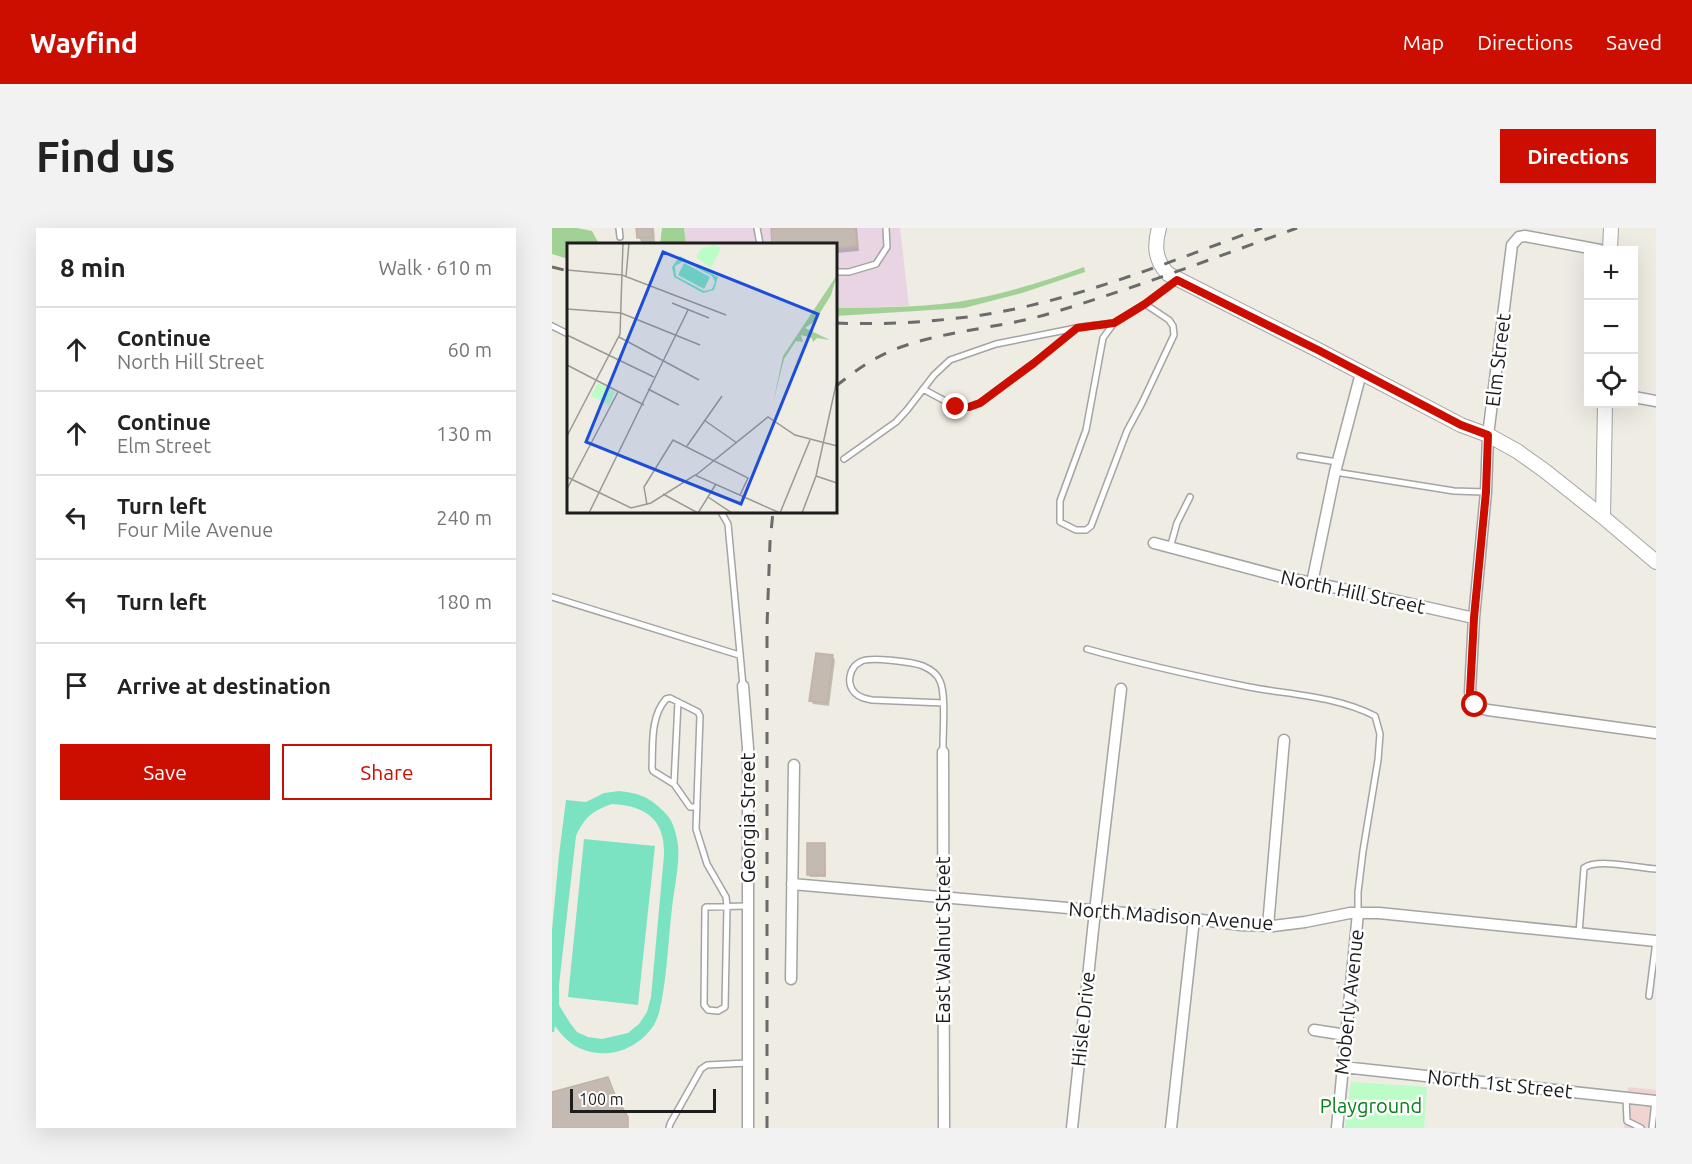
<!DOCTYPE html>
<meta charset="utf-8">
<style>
body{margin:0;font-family:Ubuntu,sans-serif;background:#f2f2f2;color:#222}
.controls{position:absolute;right:18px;top:18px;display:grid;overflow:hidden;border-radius:0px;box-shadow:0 6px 24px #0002}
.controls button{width:54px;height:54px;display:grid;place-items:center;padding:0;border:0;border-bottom:2px solid #e0e0e0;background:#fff;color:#222;font:30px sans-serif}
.scale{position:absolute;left:18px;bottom:15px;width:146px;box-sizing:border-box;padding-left:6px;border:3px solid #1d1d1d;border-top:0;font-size:16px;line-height:21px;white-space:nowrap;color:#1d1d1d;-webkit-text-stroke:4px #fff;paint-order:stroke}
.stop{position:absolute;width:18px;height:18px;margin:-14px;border:4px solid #cb0e00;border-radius:50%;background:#fff}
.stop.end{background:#cb0e00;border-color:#fff;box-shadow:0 2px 6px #0008}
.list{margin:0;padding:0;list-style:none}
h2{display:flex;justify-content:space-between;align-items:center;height:78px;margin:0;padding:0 24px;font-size:26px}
h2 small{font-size:20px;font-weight:400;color:#767676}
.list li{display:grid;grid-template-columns:39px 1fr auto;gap:18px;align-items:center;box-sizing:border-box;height:84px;padding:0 24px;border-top:2px solid #e0e0e0}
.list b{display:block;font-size:22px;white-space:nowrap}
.list p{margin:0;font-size:20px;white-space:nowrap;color:#767676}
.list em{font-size:20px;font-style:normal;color:#767676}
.actions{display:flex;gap:12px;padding:18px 24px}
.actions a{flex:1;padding:14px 0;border:2px solid #cb0e00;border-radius:0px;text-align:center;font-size:21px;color:#cb0e00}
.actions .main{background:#cb0e00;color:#fff}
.icon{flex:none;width:33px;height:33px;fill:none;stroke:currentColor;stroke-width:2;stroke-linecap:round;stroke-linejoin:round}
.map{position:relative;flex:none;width:1104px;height:900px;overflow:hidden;border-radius:0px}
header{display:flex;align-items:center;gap:36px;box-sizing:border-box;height:84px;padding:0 30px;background:#cb0e00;color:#fff}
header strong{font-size:28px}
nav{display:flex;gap:33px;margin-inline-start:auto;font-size:21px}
.intro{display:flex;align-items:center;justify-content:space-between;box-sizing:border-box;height:144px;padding:0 36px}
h1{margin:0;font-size:42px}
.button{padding:15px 27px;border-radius:0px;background:#cb0e00;color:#fff;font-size:21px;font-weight:700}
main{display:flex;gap:36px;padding:0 36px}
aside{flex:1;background:#fff;border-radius:0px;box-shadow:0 6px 24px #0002}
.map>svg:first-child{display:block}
</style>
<header>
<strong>Wayfind</strong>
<nav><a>Map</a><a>Directions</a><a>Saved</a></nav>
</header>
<div class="intro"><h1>Find us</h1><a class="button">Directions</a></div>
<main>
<aside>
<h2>8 min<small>Walk · 610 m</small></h2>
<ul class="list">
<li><svg class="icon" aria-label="ahead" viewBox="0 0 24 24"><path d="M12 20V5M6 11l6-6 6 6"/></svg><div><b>Continue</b><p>North Hill Street</p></div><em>60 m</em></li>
<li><svg class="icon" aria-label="ahead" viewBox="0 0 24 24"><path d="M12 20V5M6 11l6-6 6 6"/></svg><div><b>Continue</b><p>Elm Street</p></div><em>130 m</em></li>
<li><svg class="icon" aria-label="left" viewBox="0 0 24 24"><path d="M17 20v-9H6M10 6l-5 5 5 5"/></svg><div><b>Turn left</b><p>Four Mile Avenue</p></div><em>240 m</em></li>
<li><svg class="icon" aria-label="left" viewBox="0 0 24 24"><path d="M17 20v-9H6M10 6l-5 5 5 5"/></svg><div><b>Turn left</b></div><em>180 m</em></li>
<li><svg class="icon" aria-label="arrive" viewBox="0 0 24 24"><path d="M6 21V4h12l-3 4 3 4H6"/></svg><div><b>Arrive at destination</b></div></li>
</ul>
<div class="actions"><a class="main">Save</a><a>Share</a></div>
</aside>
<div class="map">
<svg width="1104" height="900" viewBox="0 0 1104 900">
<rect width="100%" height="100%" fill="#efece3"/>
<path fill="#f1d4d0" d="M1076,859L1104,862V900H1072Z"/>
<path fill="#e9d4e3" d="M132,0H348L357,78L289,80L284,79V16H134Z"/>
<path fill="#a2d195" d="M0,0H25L40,3L47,16H16V31L0,26Z
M110,0H132L134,16H108Z
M532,39L533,44L470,65L412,80L284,88V79L289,80C333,79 378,80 422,71C459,64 496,52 532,39Z"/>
<path fill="#bcfcc6" d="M799,854L875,859L872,900H793Z"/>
<path fill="#7ce3c2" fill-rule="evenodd" d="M67,563C75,564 83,565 90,568C99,571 113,583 118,591C122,597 125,609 126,617C128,636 122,661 120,680C116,713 115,753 107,785C105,790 103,797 99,801C87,817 67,827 47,825C28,824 14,814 3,798L2,804H0V702L7,627L14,572L34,574L52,565ZM60,576C94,578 113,591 112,627L99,769L95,784L87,796L76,805L50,811L36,809L25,804L18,795L7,777V757L24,608C33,589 40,583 60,576Z
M32,611L103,618L86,777L16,769Z"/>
<path fill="#0003" d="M86,0H102L103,14L90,15L87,10Z
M220,0H305L307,23L284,25V16H222Z
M281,429L283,432L277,478L261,476L259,472Z
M256,617H272L273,619L274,649H258L257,647Z"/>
<path fill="#c4bab2" stroke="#c2b3a4" stroke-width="1.5" d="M84,0H100L101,9L85,10Z
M219,0H303L305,18L284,20V16H220Z
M264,425L281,427L275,475L257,473Z
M255,615H273V647H255Z
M56,849L63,867L76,889V900H0V864Z"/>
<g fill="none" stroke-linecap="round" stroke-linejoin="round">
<g stroke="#a4a4a4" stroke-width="8">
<path id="service" d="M67,0L68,9
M205,0L208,16
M284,44H297L324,36L335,19L334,0
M593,76L617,92L621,98L622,107L590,175L575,203L539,298L534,302H524L508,294V273L534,202L551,110L562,95L593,76L625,52
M0,98L16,106
M371,161L404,179H417L428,175L482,135L524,101
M748,228L785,234
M292,231L344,194L355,182L382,147L398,132L444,116L529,99L562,95
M783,244L902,263L933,264
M169,284L176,296L191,458
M618,320L625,295L638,269
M0,369L187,427
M535,421C588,436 643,448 697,459C740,467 784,468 823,488L828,506L826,532L811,623L806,664V685
M391,475L320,472C314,471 308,470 303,465C294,456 297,440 308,434C316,428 361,434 371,438C378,441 385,445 388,453C394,465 391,501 391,517V524
M122,556L126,474
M145,579H138L122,556L101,543L100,540C101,517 98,489 114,471L118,470L146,484L148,488L144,601L155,636L174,669L175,678L173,779L166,783L156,782L152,777L153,680L154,679L195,678
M1027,705L1032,640C1045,630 1087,640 1104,641
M1097,768L1104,713
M1074,869L1075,893L1089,900
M117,900L118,896L149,841L155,837L195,835
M1100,900L1103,873"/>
</g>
<g stroke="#a4a4a4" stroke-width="13">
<path id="minor" d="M1048,22L973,8L967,9L960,17L936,207L934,264L922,390L918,464C921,476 925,480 936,482L1104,505
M1082,169L1104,173
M602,315L730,349L806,364L922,390
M760,355L783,244L809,145
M191,458L196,520V900
M391,524L392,900
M240,656L642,691L689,697L721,698L753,694L798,685H827L1104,713
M716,698L732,512
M239,751L242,537
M762,802L794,807
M791,839L1104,873
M520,900L543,683L569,461
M619,900L642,691
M785,900L806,685"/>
</g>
<g stroke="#a4a4a4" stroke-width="16">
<path id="tertiary" d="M607,0C602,18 603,32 616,46L766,122L909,197L936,207L965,223L993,243L1051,289
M1058,22L1059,0
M1053,176L1051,289L1104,334"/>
</g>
<use href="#service" stroke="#fff" stroke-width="5"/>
<use href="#minor" stroke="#fff" stroke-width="10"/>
<use href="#tertiary" stroke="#fff" stroke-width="14"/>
<path stroke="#6b6b6b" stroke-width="3" stroke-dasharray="12 12" stroke-linecap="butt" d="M0,39L16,43
M284,95C332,97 381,94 430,87C526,72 619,33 710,0
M284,158C303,143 325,127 349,119C397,102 448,100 496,86C580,61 662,30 745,0
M215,900V398L218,314L221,284"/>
</g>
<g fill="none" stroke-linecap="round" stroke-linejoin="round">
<path stroke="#cb0e00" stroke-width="8" d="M404,179H417L428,175L482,135L525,100L562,95L593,76L625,52L766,122L909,197L936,207L934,264L922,390L918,465L923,477"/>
</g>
<g text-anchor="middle" stroke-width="5" stroke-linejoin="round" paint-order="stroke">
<g font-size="20" fill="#1d1d1d" stroke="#fff">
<text transform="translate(946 132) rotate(-83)" y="7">Elm Street</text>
<text transform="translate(801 364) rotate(12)" y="7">North Hill Street</text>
<text transform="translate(196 590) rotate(-90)" y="7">Georgia Street</text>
<text transform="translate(619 688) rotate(4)" y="7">North Madison Avenue</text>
<text transform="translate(391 712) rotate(-90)" y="7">East Walnut Street</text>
<text transform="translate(797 774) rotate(-84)" y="7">Moberly Avenue</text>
<text transform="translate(531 791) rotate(-84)" y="7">Hisle Drive</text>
<text transform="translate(948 856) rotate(6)" y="7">North 1st Street</text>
</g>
<g font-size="20" fill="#058218" stroke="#fff">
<text x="819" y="885">Playground</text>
</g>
</g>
<g transform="translate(15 15)">
<rect width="270" height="270" fill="#efece3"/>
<path d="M270,32L264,52L248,78L238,85L263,97L250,95L246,99L245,95L234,92L236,99L229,98L217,116L206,160L216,113Z" fill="#a2d195"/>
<path d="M147,2L154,5L144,25L129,14L135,5ZM31,140L48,149L42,162L24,153Z" fill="#bcfcc6"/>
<path d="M113,13L151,34L147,47L136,50L107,34L105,24ZM117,18L145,33L148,39L145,46L137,48L109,33L108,23ZM117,20L143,34L137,46L111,32Z" fill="#7ce3c2" fill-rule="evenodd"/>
<path fill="none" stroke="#9b9994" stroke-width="1.5" d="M0,27L55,32L159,72M59,34L62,0M105,60L142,75M0,66L54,70L133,102M0,92L87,134M52,94L132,137M0,122L77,162M81,146L112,162M137,177L170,200M0,193L53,91L56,0M120,203L155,153M129,232L201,174L228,192L270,203M249,233L270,240M0,234L64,265L84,260L128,232L213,270M0,246L51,149M96,251L131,270M141,254L165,270M80,262L77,244L106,197L181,235L173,252M22,270L121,67M131,270L149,241M213,270L243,197M235,270L249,233L270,137"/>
<path fill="#1d4ed8" fill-opacity="0.15" stroke="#1d4ed8" stroke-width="3" d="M96,9L251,71L174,261L19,199Z"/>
<rect width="270" height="270" fill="none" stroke="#1d1d1d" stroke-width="3"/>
</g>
</svg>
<div class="controls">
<button>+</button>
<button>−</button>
<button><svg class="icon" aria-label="locate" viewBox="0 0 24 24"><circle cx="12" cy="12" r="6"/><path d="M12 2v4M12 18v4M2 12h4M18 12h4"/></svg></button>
</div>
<div class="scale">100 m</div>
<div class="stop" style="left:923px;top:477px"></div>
<div class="stop end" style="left:404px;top:179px"></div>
</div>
</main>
